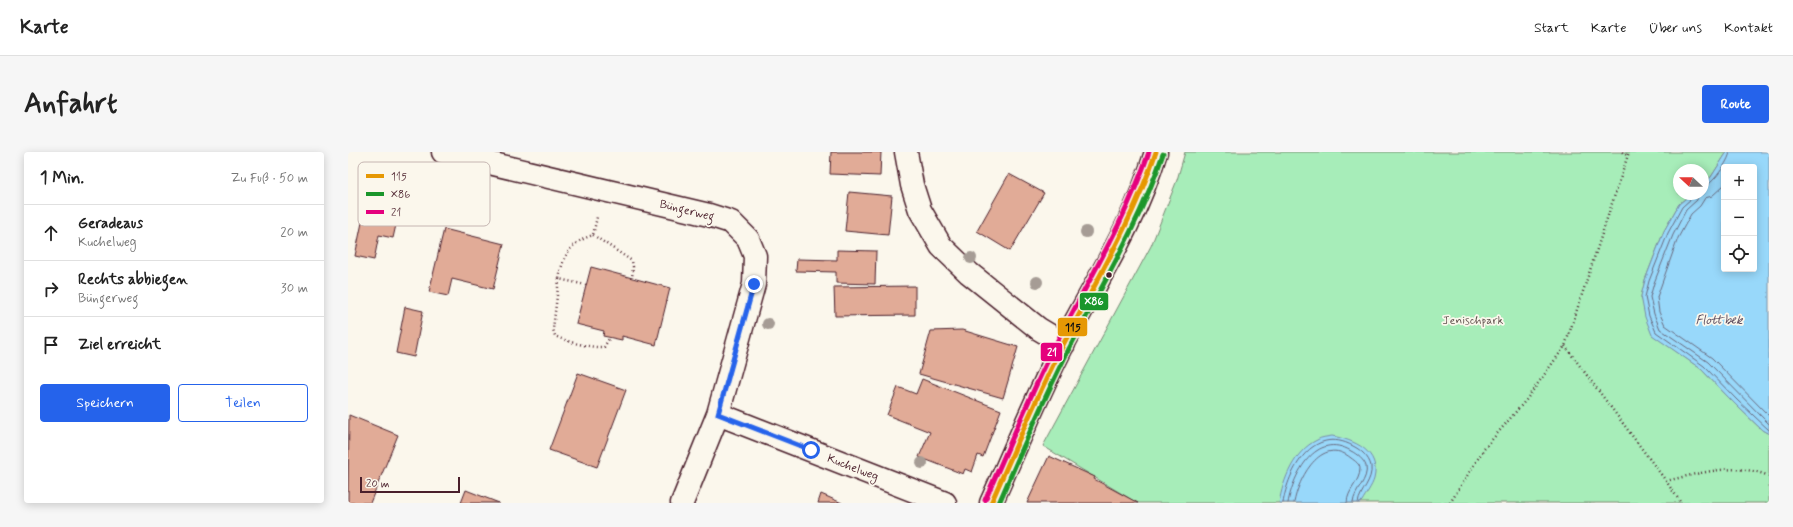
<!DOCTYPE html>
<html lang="de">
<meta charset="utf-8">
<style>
body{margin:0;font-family:Mynerve,sans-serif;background:#f6f6f6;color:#222}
.controls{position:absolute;right:12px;top:12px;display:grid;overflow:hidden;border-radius:4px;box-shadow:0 2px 10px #0003}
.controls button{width:36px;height:36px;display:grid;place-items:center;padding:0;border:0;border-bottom:1px solid #e0e0e0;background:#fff;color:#222;font:20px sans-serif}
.compass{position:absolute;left:1325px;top:12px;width:36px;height:36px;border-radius:50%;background:#fff;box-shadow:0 2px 10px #0003;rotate:292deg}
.scale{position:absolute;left:12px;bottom:10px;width:100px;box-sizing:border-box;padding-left:4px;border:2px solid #4a1f2b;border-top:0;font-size:11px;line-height:14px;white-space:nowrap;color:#4a1f2b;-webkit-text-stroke:3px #fbf7ec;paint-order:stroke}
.stop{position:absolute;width:12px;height:12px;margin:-9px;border:3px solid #2563eb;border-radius:50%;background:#fff}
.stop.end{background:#2563eb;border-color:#fff;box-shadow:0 1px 4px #0008}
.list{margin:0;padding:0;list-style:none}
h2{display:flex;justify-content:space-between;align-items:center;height:52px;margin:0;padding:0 16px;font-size:17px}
h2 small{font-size:13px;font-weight:400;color:#767676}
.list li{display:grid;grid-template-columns:26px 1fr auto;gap:12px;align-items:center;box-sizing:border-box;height:56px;padding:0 16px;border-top:1px solid #e0e0e0}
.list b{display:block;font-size:15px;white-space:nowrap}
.list p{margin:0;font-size:13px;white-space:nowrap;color:#767676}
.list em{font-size:13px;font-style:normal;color:#767676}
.actions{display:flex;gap:8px;padding:12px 16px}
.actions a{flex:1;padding:9px 0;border:1px solid #2563eb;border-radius:4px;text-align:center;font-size:14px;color:#2563eb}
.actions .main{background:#2563eb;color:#fff}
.icon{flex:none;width:22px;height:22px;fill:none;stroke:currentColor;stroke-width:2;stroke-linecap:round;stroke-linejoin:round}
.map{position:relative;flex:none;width:1421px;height:351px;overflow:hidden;border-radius:4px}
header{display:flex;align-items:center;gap:24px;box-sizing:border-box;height:56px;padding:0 20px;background:#fff;border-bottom:1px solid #e0e0e0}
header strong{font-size:19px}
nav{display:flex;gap:22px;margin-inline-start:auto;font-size:14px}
.intro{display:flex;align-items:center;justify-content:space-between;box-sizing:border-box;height:96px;padding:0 24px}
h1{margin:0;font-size:28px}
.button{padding:10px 18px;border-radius:4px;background:#2563eb;color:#fff;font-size:14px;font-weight:700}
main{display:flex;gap:24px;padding:0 24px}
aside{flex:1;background:#fff;border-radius:4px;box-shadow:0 2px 10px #0003}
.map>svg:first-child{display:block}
</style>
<header>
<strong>Karte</strong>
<nav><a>Start</a><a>Karte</a><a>Über uns</a><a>Kontakt</a></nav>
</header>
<div class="intro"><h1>Anfahrt</h1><a class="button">Route</a></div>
<main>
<aside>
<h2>1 Min.<small>Zu Fuß · 50 m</small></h2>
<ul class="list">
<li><svg class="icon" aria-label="ahead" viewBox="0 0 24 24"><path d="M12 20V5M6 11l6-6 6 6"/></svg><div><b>Geradeaus</b><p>Kuchelweg</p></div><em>20 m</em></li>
<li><svg class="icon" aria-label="right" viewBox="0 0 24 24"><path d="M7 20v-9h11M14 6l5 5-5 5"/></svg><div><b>Rechts abbiegen</b><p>Büngerweg</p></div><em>30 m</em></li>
<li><svg class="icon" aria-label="arrive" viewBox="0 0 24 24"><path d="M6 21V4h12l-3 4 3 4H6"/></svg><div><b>Ziel erreicht</b></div></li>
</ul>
<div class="actions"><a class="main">Speichern</a><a>Teilen</a></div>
</aside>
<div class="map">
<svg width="1421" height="351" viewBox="0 0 1421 351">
<rect width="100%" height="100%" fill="#fbf7ec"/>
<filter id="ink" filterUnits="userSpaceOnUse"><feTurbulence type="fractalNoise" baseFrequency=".025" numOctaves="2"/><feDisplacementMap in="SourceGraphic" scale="8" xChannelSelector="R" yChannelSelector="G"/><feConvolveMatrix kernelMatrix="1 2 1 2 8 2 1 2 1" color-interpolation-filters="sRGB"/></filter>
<g filter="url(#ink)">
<path fill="#a7edb9" stroke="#788672" d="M837,0H1379L1363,25L1355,32V18H1331V42H1343L1331,52L1316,79L1297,128L1293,145L1305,183L1353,217L1386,251L1414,278L1421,282V351H789L695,294L803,94L829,28Z"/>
<path fill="#98d8fa" stroke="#798ea7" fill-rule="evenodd" d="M1379,0H1421V282L1414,278L1386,251L1353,217L1304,183L1297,165L1293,144L1297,128L1316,79L1331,52L1343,42H1355V32L1363,25ZM1376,15H1406V117H1376Z
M984,284C1006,288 1033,299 1026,327C1024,334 1018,342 1014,349L1012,351H931C935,328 946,299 969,288C973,285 979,285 984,284Z"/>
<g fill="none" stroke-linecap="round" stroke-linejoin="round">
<path stroke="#69697e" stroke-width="1" d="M1376,33L1364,44L1357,46L1352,54L1343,62L1330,86L1309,145L1311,160L1317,173L1364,206L1421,264
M1355,35C1364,34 1381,9 1382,0
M1345,42L1344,46L1334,55L1320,81L1301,129L1297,145L1301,164L1308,180L1356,214L1389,248L1421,278
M1350,42L1349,48L1338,58L1325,83L1306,131L1302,145L1306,162L1312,177L1360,210L1421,272
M935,351C940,318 965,272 1005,294C1013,298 1021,305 1023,314C1025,329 1012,338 1010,351
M940,351C945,322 968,278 1003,299C1009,302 1016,308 1018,314C1021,328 1006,338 1005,351
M946,351C950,327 973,282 1003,306C1007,309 1012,312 1012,317C1012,330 999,338 999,351"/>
</g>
<path fill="#e1ab97" stroke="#4a1f2b" d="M483,0H533L532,24L482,22Z
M661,22L696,41L662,99L629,79Z
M501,40L544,44L540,83L497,79Z
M17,56L50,64L45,86L31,83L26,108L7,104Z
M96,77L156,92L145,137L104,127L100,144L81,140Z
M489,98L528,99L527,132L488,131V120L448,119L449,107L489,108Z
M243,115L322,136L308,193L274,184V188L255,184L256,179L228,172Z
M567,134V163L487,164L486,135Z
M57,155L75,159L66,205L48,201Z
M614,178L670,195L655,246L571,222L583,179Z
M230,221L278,238L249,315L201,298Z
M574,227L653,258L635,305L630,303L624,320L617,317L615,322L571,305L582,280L539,263L550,235L568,242Z
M1,263L50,283L22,351H0Z
M701,304L747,325L746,327L790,351H679Z
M118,338L151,351H113Z
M473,342L494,351H470Z"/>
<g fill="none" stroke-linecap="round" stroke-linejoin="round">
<g stroke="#4a1f2b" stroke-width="25">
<path id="street" d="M95,0L361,63L383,70L400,87L407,104L406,132L370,262L334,351
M558,0L564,33L572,58L593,94L621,121L691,177L716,192
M370,262L597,351
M643,351C667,298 689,243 716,191C749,128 788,68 808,0"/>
</g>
<path stroke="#4a1f2b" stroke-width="2.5" stroke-dasharray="1 3" stroke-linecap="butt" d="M1274,0L1280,4
M245,83L284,109L285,115L284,126
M211,127L205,177L207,184C219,190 243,196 256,195L262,185
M238,133L211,127C215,104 221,91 245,83L249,65
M1217,194L1318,329L1333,351
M1318,329C1352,321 1388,310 1421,324
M1102,351L1136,297L1178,248L1217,194L1281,0"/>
<use href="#street" stroke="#fbf7ec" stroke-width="22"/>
<g stroke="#fbf7ec" stroke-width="8">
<path id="bus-1" d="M643,351C667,297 689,243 716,191C749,128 785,68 808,0"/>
</g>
<g stroke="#fbf7ec" stroke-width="8">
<path id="bus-2" d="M651,351C674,298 696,245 723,193C756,130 792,70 815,2"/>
</g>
<g stroke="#fbf7ec" stroke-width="8">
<path id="bus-3" d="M637,348C661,295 683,240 710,188C742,126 778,67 801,0"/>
</g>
<use href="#bus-1" stroke="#e69804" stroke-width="5"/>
<use href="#bus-2" stroke="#1a962b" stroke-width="5"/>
<use href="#bus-3" stroke="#e5007d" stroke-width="5"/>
</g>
<g fill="#a69c95">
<circle cx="738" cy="80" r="6"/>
<circle cx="623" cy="106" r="6"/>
<circle cx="689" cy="130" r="6"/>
<circle cx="420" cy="172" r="6"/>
<circle cx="574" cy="311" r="6"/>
</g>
</g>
<g fill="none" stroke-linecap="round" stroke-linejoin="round" filter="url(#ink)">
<path stroke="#2563eb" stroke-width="5" d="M406,132L370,262L463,298"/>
</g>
<circle fill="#4a1f2b" stroke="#fbf7ec" stroke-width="1.5" cx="761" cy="123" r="3.5"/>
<g text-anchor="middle" stroke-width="3.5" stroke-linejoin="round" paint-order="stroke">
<g font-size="12" fill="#4a1f2b" stroke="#fbf7ec">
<text transform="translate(339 58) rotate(14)" y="4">Büngerweg</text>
<text transform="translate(505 315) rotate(21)" y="4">Kuchelweg</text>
</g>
<g font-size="12" fill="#61524e" stroke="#fbf7ec">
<text x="1125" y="172">Jenischpark</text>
</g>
<g font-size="13" font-style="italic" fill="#5e4d5f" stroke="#fbf7ec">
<text x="1371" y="172">Flottbek</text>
</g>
</g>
<rect x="10" y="10" width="132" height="64" rx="6" fill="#fbf7ec" stroke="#c6b6b2" stroke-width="1"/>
<rect x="18" y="22" width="18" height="4" fill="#e69804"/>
<rect x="18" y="40" width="18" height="4" fill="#1a962b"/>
<rect x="18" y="58" width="18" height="4" fill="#e5007d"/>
<g font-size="11" fill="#4a1f2b">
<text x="43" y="28">115</text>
<text x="43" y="46">X86</text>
<text x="43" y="64">21</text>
</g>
<g stroke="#fbf7ec" stroke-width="1.5">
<rect x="731" y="140" width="30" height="19" rx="4" fill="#1a962b"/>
<rect x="709" y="165" width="31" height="20" rx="4" fill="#e69804"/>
<rect x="692" y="190" width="23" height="20" rx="4" fill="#e5007d"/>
</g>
<g font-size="11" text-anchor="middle" font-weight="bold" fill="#fff">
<text x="746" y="153">X86</text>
<text x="704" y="204">21</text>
</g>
<g font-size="11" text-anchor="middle" font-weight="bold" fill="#111">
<text x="725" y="179">115</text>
</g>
</svg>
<div class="controls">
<button>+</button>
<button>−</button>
<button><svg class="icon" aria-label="locate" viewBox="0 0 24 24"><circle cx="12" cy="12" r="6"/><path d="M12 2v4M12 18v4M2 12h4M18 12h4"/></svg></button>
</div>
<svg class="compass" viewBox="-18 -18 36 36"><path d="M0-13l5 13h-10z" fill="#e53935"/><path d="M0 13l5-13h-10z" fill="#767676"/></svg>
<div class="scale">20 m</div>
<div class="stop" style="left:463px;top:298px"></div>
<div class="stop end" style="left:406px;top:132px"></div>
</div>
</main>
